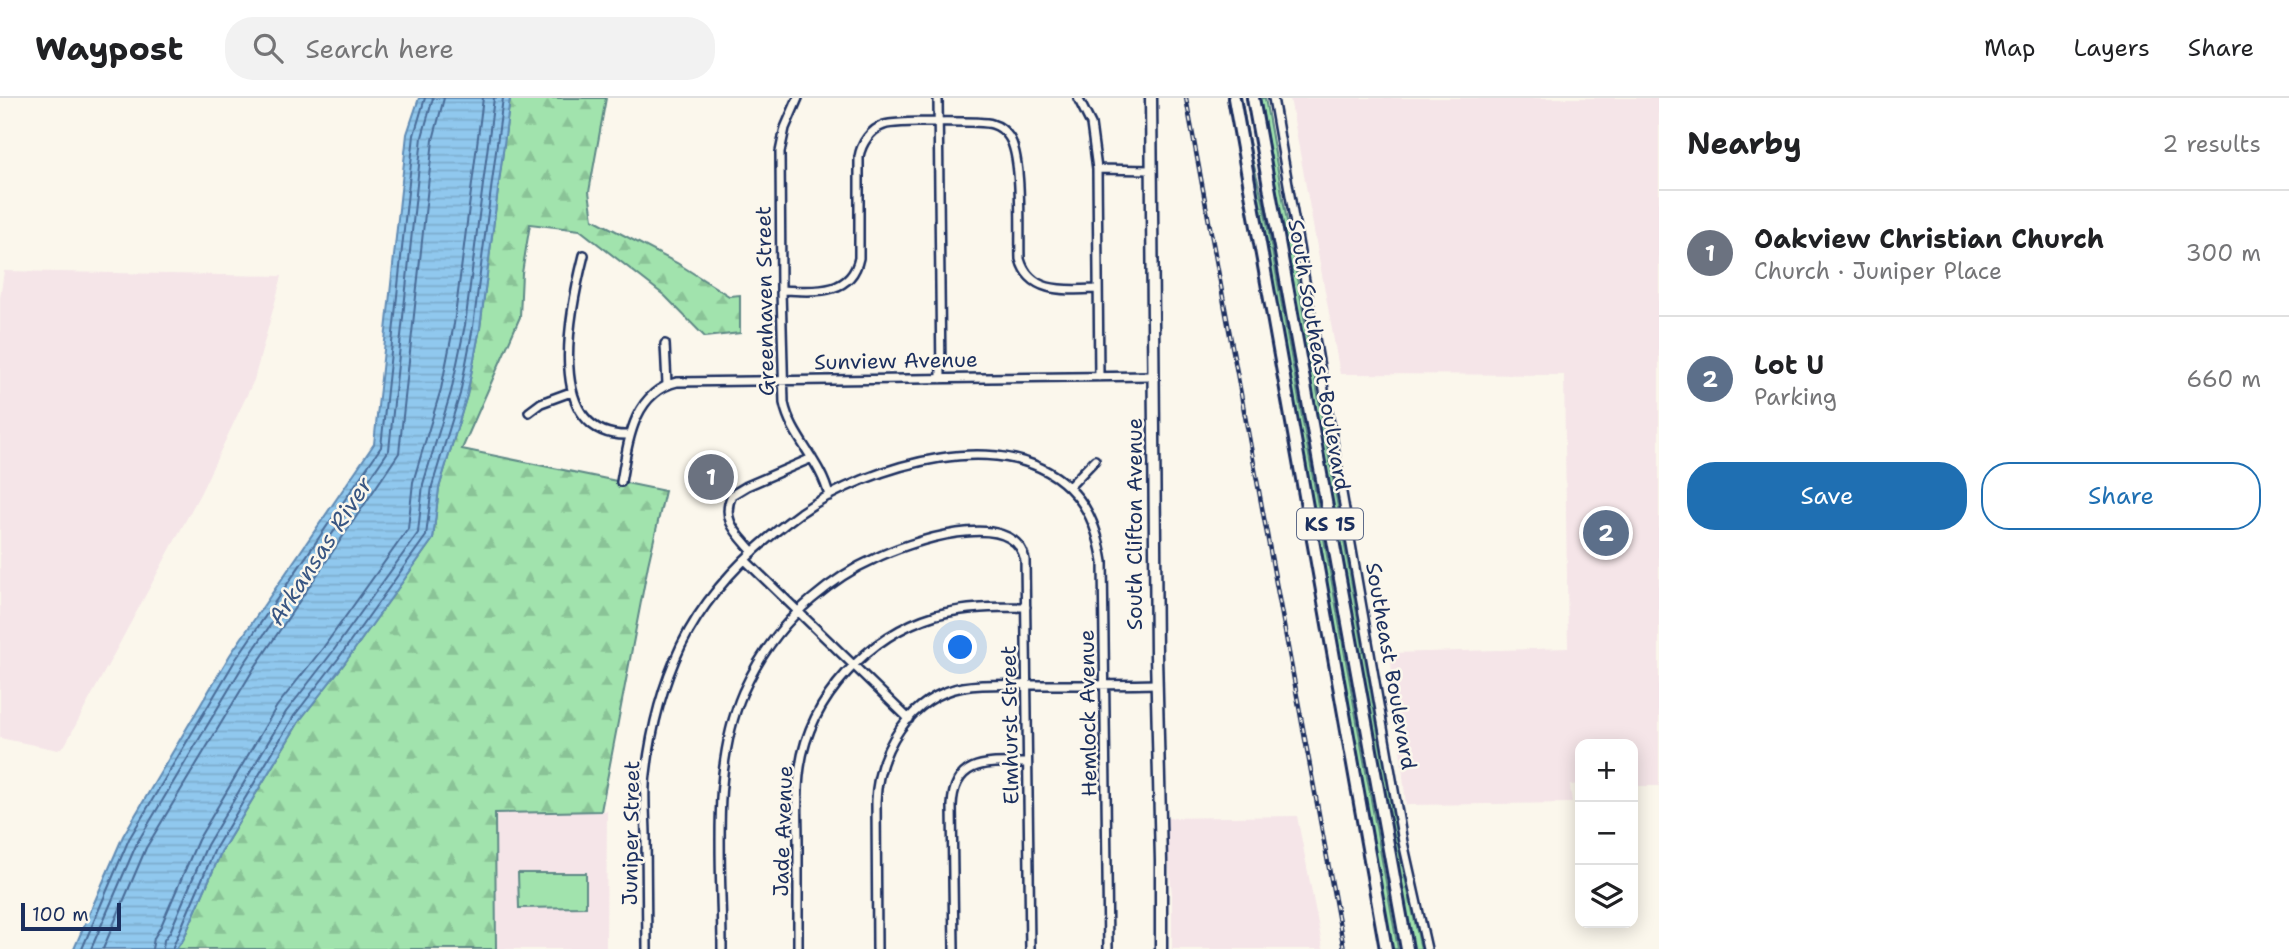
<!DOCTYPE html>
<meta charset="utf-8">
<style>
body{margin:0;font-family:"Shantell Sans",sans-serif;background:#f2f2f2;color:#202124}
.controls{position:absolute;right:21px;bottom:21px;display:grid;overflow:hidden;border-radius:14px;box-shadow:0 4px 18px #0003}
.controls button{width:63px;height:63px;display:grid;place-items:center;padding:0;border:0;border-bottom:2px solid #e0e0e0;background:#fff;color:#202124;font:35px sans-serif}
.scale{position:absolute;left:21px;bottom:18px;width:100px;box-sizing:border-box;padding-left:7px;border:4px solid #1b2f5e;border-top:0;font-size:19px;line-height:24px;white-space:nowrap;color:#1b2f5e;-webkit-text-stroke:5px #fbf7ec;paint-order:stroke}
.you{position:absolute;left:961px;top:550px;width:24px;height:24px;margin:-18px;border:5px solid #fff;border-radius:50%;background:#1a73e8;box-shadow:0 0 0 10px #1a73e833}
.badge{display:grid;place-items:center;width:46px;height:46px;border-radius:50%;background:#1f6fb2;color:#fff;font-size:23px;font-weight:700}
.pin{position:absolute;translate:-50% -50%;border:4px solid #fff;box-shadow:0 2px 7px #0006}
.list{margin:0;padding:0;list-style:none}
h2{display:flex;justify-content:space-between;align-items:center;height:91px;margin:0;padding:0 28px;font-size:30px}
h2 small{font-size:23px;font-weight:400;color:#757577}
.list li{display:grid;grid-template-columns:46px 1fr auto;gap:21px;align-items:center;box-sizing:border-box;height:126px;padding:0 28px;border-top:2px solid #e0e0e0}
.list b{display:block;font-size:26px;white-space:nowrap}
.list p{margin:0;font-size:23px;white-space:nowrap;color:#757577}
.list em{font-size:23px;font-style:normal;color:#757577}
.actions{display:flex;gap:14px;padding:21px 28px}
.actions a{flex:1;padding:16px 0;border:2px solid #1f6fb2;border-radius:28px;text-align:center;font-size:24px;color:#1f6fb2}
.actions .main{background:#1f6fb2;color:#fff}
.icon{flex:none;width:38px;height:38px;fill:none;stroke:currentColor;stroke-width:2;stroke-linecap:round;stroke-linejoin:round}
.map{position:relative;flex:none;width:1659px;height:851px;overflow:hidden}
header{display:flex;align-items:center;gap:42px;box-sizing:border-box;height:98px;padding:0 35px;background:#fff;border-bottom:2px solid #e0e0e0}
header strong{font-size:33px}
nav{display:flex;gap:38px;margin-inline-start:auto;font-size:24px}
.search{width:490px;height:63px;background:#f2f2f2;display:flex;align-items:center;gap:18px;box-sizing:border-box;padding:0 24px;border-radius:28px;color:#757577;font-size:26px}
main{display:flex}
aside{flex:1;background:#fff}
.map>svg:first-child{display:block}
</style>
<header>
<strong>Waypost</strong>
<div class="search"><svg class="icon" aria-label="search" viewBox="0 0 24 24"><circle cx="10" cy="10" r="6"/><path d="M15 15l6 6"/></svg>Search here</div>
<nav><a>Map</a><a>Layers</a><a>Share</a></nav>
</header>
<main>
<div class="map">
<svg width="1659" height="851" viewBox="0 0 1659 851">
<defs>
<pattern id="forest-firs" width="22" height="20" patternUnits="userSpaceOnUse" patternTransform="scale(1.75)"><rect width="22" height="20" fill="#a1e3ad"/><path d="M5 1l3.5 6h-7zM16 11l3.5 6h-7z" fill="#8ac397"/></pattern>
<pattern id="water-rules" width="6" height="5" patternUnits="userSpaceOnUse" patternTransform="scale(1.75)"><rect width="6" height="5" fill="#90c8ee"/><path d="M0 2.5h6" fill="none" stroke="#7cacce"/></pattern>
</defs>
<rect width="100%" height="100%" fill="#fbf7ec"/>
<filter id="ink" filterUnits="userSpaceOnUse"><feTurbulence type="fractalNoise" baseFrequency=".0143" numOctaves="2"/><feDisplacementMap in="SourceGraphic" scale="14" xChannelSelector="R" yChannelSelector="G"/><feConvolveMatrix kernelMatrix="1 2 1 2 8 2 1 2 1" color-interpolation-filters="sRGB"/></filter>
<g filter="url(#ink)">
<path fill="#f5e5e8" d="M1290,0H1659V688H1633V646H1580V686L1570,687L1572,705L1406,707L1390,555L1568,550L1564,277L1340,276Z
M4,173L282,178L254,282L201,394L65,647L58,652L0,640V200Z
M607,713L606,851H497L495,715Z
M1297,718L1323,851H1172V796L1164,720Z"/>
<path fill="#a1e3ad" stroke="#5e8986" stroke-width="2" d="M1237,0H1241L1252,60L1263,103L1398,851H1390Z
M1260,0H1265L1400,757L1421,851H1410Z
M518,775H586V809L519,810Z"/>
<path fill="url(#forest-firs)" stroke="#5e8986" stroke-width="2" d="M510,0H606L589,94L593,121L677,165L729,198L740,197V235L705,239L665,198L580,132L530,126L522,175L520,219L462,351L665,393L648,467L601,713L495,715L496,851H176L183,842L221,754L300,622L344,566L433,441L439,390L467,297L480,230Z"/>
<path fill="url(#water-rules)" stroke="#618bb4" stroke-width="2" d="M419,0H510L480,230L467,297L439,390L433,441L344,566L300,622L221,754L183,842L176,851H74L123,738L230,557L374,346L407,36Z"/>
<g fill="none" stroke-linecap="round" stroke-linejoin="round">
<path stroke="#4a6c98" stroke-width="2" d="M82,851L129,741L236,561L381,349L414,37L425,0
M91,851L137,745L244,566L389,352L422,39L433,0
M103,851L146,750L253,572L399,355L433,42L444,0
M152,851L154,840L161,828L198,742L277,608L323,550L408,431L413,384L441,291L454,226L483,0
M163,851L164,842L170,834L207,747L286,614L331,556L418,435L423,386L451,294L465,227L494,0
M172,851L215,751L294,618L338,561L426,438L432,388L460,296L473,229L503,0"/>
<g stroke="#1b2f5e" stroke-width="12">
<path id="street" d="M798,0L785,30L780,54L781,192L784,305C791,339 821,363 829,398
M938,0L941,281
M1078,0L1091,26L1097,71L1099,279
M1273,0L1403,744L1427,851
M1097,71L1151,72
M584,157C571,208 541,341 630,337
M781,192C811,193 851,199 859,160V59C861,46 871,31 884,27C894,23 982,23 992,26C999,28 1005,33 1009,39C1023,59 1019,133 1020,161C1030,197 1067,192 1097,191
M665,246L667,286
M529,314L541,305L571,294
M621,384C628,346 632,295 677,284L1153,278
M1069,389L1095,362
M753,454C738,436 720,422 732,397L747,388L812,360
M745,462L909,621
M647,851C647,814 646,777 646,739C646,718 643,697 646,676C651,632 662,588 681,548C707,494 752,450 800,415C868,368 1012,322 1075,396C1092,415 1099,439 1103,464L1108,851
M722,851C722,769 710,671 743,594C759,559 782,526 812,501C831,485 851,471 874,461C906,445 1014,407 1025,462L1030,851
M798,851C798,815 798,780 798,744C798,719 796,694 800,669C810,600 869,537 936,517C966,509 996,509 1026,509
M877,851L876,703C878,652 910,599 963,589C989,585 1017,587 1044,587C1081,587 1119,587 1156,586
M954,851L952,708C954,659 990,665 1027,665"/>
</g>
<g stroke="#1b2f5e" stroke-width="15">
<path id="secondary" d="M1151,0L1156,557L1161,763V851"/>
</g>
<g stroke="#1b2f5e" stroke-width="16">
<path id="primary" d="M1234,0L1386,851
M1253,0L1407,851"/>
</g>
<use href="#street" stroke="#fbf7ec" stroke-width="7"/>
<use href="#secondary" stroke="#fbf7ec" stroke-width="10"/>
<use href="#primary" stroke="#fbf7ec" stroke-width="10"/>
<g stroke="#1b2f5e" stroke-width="4.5">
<path id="rail" d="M1186,0L1344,851"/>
</g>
<use href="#rail" stroke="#fbf7ec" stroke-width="2" stroke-dasharray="5" stroke-linecap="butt"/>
</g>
</g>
<g text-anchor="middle" stroke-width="5" stroke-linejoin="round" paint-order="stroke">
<rect fill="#fbf7ec" stroke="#5e6b89" stroke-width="2" x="1297" y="410.5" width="66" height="31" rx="5"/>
<g font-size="19" font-weight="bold" fill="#1b2f5e">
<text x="1330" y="433">KS 15</text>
</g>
<g font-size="21" fill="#1b2f5e" stroke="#fbf7ec">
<text transform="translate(765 203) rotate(-91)" y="7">Greenhaven Street</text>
<text transform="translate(1319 257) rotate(80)" y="7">South Southeast Boulevard</text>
<text transform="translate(896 263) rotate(-1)" y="7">Sunview Avenue</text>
<text transform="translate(1135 426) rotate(-90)" y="7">South Clifton Avenue</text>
<text transform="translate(1391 568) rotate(80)" y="7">Southeast Boulevard</text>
<text transform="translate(1088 615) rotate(-91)" y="7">Hemlock Avenue</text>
<text transform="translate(1010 627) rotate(-91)" y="7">Elmhurst Street</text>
<text transform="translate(783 733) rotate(-88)" y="7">Jade Avenue</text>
<text transform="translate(631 735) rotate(-89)" y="7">Juniper Street</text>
</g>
<g font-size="23" font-style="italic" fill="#385582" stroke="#fbf7ec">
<text transform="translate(320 453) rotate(-57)" y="8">Arkansas River</text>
</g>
</g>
</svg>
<div class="controls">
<button>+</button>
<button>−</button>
<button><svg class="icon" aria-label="layers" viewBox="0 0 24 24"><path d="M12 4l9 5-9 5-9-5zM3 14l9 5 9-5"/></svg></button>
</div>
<div class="scale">100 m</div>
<div class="you"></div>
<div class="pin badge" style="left:711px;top:379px;background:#6b7280">1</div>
<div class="pin badge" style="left:1606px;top:435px;background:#5c6f8a">2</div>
</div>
<aside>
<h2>Nearby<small>2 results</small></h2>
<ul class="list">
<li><span class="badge" style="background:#6b7280">1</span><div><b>Oakview Christian Church</b><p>Church · Juniper Place</p></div><em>300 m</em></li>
<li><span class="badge" style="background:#5c6f8a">2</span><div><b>Lot U</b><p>Parking</p></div><em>660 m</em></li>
</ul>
<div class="actions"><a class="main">Save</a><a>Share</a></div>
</aside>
</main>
